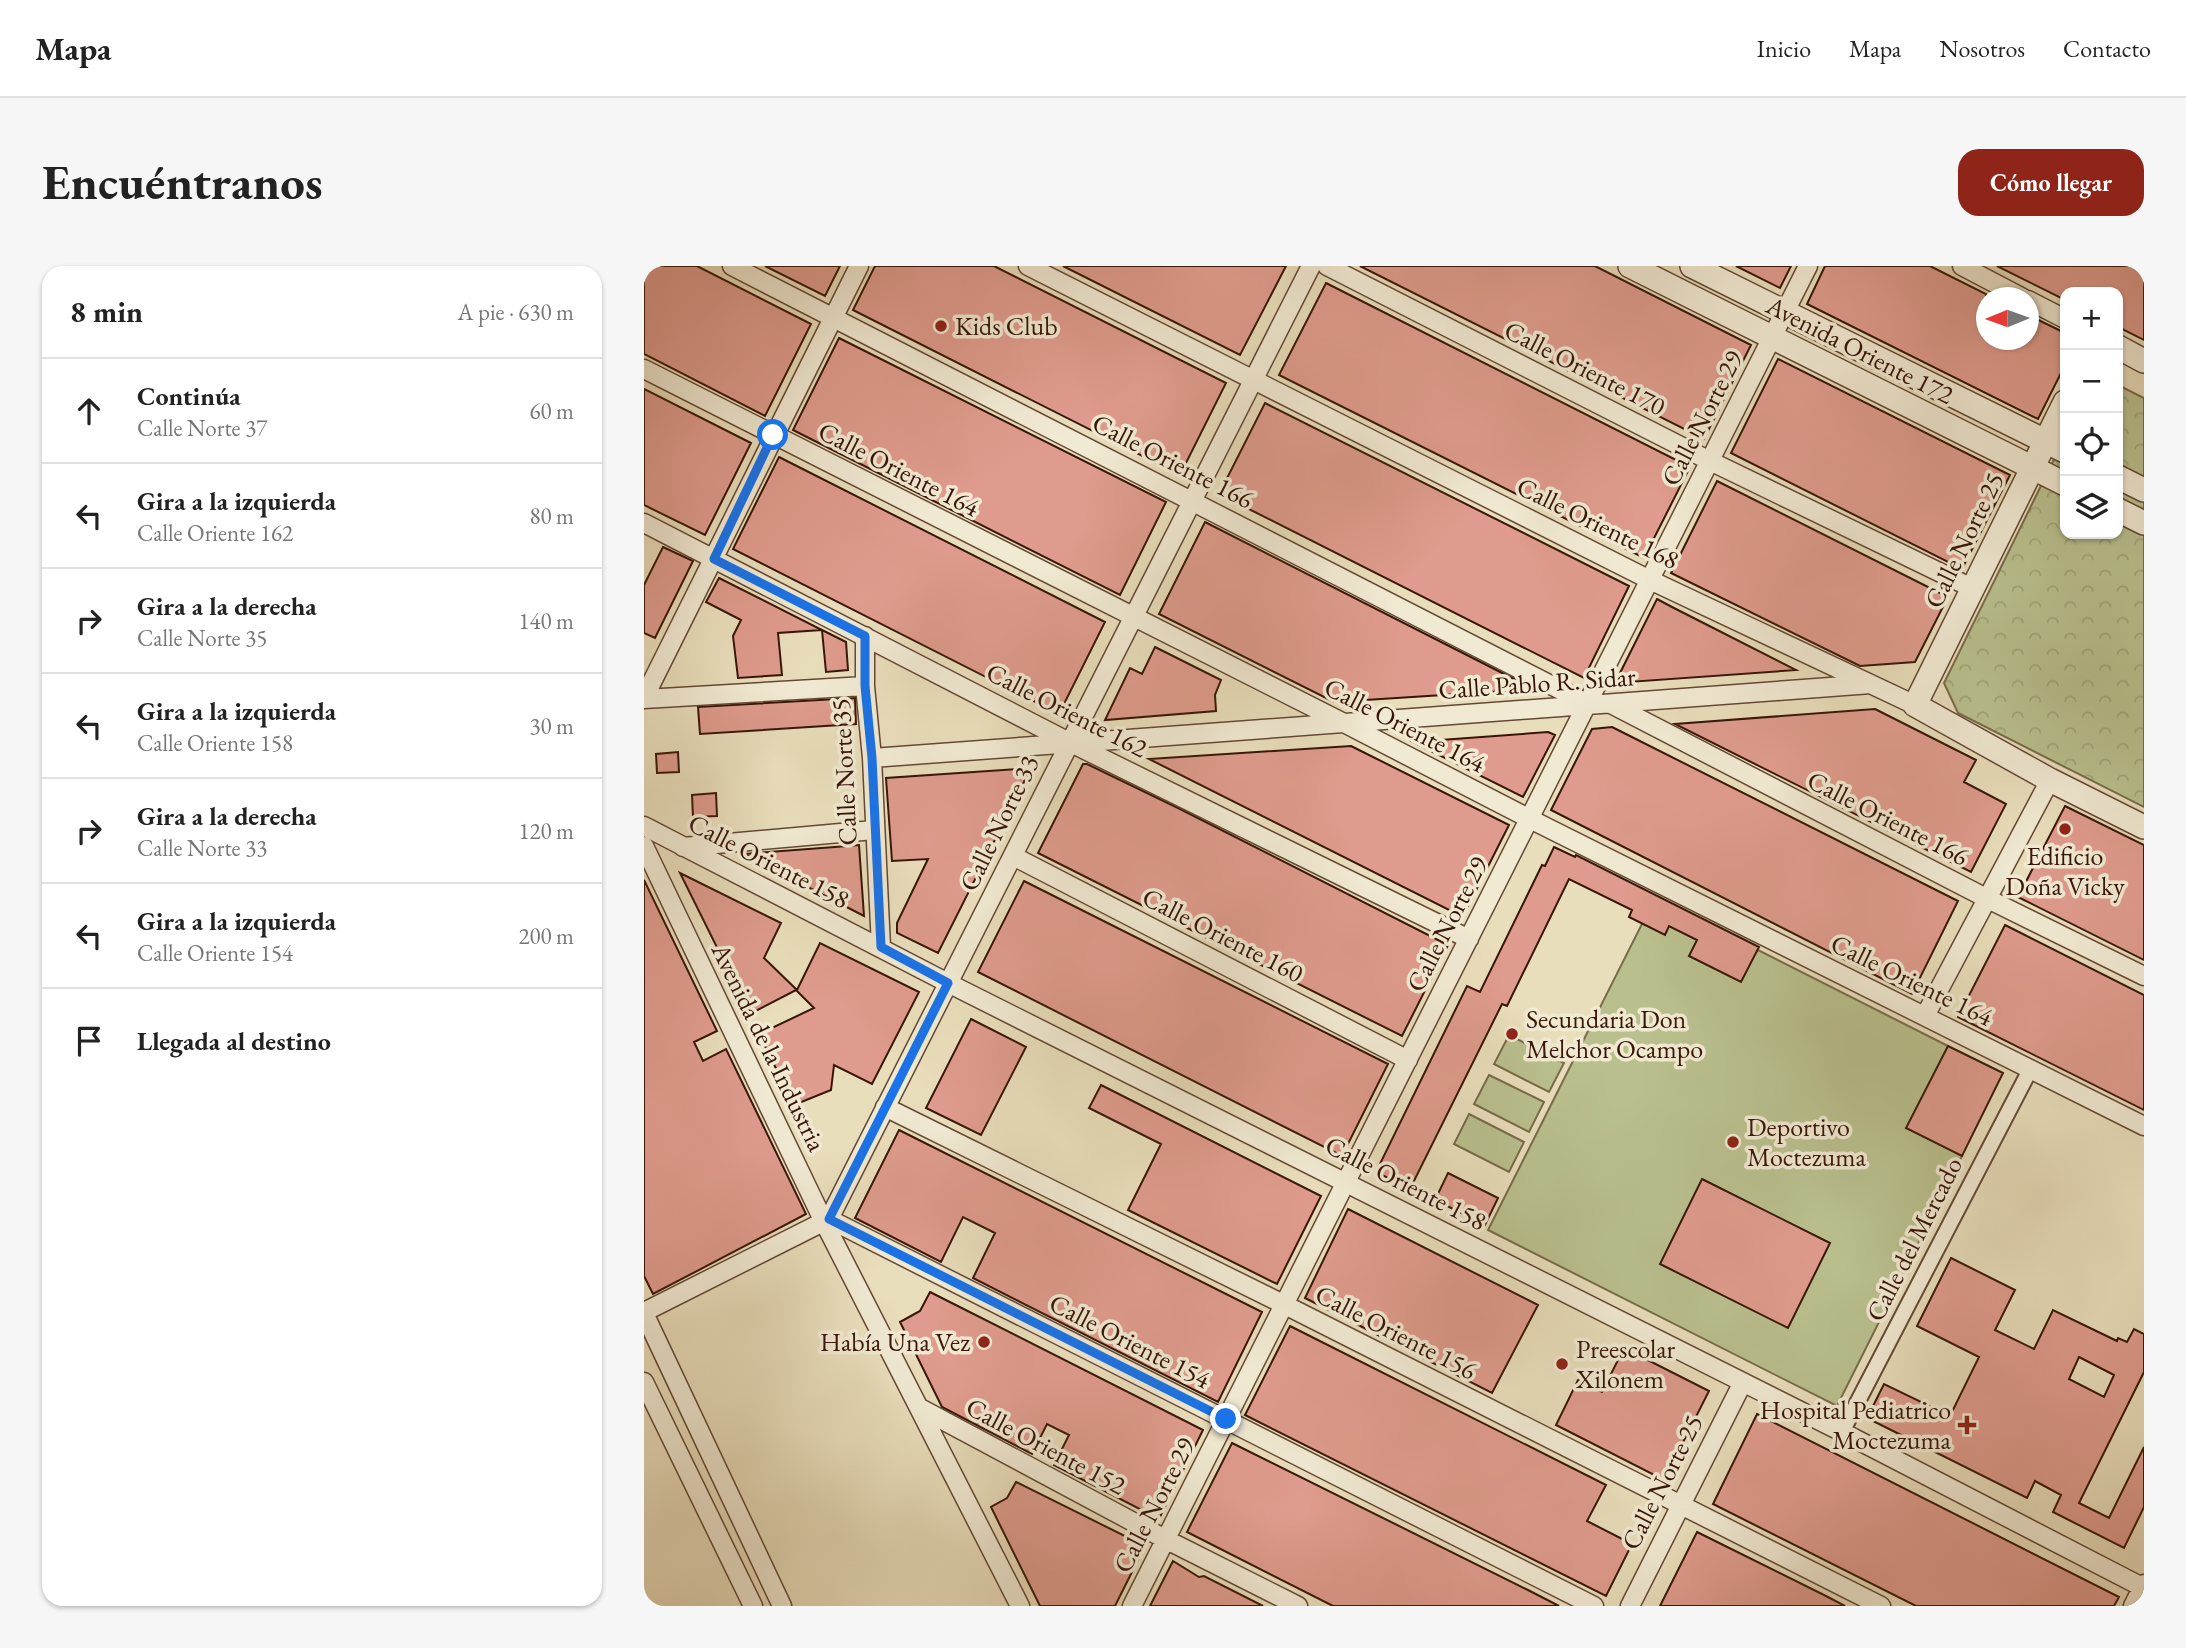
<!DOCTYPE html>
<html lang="es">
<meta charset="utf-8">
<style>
body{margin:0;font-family:"EB Garamond",serif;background:#f6f6f6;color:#222}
.controls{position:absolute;right:21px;top:21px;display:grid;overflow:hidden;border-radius:14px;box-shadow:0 2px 5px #0004}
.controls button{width:63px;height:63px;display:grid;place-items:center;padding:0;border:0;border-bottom:2px solid #e0e0e0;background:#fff;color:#222;font:35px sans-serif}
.compass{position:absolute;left:1332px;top:21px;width:63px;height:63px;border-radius:50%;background:#fff;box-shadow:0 2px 5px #0004;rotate:269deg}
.stop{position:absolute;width:21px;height:21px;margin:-16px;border:5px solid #1a73e8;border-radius:50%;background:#fff}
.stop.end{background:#1a73e8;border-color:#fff;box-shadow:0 2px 7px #0008}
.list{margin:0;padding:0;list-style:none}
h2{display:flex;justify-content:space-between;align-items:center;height:91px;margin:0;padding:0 28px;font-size:30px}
h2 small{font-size:23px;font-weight:400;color:#767676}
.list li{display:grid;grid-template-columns:46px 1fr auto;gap:21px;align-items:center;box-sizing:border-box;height:105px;padding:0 28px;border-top:2px solid #e0e0e0}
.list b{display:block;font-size:26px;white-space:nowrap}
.list p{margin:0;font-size:23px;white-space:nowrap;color:#767676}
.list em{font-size:23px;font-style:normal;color:#767676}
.icon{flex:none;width:38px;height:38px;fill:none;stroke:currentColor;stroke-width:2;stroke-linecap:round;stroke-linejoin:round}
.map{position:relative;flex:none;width:1500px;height:1340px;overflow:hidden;border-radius:21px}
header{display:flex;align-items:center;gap:42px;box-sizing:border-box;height:98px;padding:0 35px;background:#fff;border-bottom:2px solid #e0e0e0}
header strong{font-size:33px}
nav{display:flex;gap:38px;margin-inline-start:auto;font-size:24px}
.intro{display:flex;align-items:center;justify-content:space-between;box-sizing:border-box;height:168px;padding:0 42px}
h1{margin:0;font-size:49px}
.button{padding:18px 32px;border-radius:21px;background:#8f2418;color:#fff;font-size:24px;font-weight:700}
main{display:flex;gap:42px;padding:0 42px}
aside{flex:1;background:#fff;border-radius:21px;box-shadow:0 2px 5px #0004}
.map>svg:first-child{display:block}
</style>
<header>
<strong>Mapa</strong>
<nav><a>Inicio</a><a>Mapa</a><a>Nosotros</a><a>Contacto</a></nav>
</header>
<div class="intro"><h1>Encuéntranos</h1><a class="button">Cómo llegar</a></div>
<main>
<aside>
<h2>8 min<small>A pie · 630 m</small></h2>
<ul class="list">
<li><svg class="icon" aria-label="ahead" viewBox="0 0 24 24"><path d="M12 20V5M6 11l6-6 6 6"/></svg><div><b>Continúa</b><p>Calle Norte 37</p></div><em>60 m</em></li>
<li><svg class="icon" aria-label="left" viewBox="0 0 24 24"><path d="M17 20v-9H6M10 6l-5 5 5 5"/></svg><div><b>Gira a la izquierda</b><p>Calle Oriente 162</p></div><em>80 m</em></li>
<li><svg class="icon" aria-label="right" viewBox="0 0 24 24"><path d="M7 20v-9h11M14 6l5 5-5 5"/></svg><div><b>Gira a la derecha</b><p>Calle Norte 35</p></div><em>140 m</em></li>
<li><svg class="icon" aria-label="left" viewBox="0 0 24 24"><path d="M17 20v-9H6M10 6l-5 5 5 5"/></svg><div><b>Gira a la izquierda</b><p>Calle Oriente 158</p></div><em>30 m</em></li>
<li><svg class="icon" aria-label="right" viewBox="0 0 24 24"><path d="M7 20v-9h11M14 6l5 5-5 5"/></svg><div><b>Gira a la derecha</b><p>Calle Norte 33</p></div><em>120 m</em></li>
<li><svg class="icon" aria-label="left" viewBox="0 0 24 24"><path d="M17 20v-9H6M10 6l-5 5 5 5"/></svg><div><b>Gira a la izquierda</b><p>Calle Oriente 154</p></div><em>200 m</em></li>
<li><svg class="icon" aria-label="arrive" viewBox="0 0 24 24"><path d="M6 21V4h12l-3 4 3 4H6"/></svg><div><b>Llegada al destino</b></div></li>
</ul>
</aside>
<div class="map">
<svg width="1500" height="1340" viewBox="0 0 1500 1340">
<defs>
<pattern id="forest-crowns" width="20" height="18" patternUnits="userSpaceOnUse" patternTransform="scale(1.75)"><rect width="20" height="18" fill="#b9c08e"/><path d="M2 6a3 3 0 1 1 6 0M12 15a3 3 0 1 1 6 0" fill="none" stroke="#a0a479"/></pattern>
</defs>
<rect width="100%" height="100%" fill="#e9debc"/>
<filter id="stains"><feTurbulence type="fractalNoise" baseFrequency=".00286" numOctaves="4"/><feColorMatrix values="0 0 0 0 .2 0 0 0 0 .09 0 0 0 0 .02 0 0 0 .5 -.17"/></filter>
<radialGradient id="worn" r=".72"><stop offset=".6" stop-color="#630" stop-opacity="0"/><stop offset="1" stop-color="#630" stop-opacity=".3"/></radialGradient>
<path fill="url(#forest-crowns)" stroke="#786b4a" stroke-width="2" d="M1474,119L1500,132V541L1314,447L1300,417L1421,171V268H1474Z"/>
<path fill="#b9c08e" stroke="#786b4a" stroke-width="2" d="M1011,632L1304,780L1263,861L1318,890L1193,1140L844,964Z
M865,769L920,797L905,826L850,798Z
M845,809L900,836L885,866L830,838Z
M825,848L880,876L865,906L810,878Z"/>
<path fill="#df9b8d" stroke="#381607" stroke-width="2" fill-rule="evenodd" d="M0,0H53L167,58L121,150L0,88Z
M121,0H196L181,30Z
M231,0H350L582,117L536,209L209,44Z
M419,0H642L596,89Z
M716,0H951L1107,79L1060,173Z
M1092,0H1147L1136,22Z
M1181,0H1286L1342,28V74H1384V49L1421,67V99L1394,153L1163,38Z
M1353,0H1500V74L1474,61V26H1421V34Z
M682,17L1046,201L1000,292L635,109Z
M195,72L522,236L476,329L149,164Z
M1134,93L1366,209L1318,303L1087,187Z
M0,123L107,177L61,269L0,239Z
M621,137L985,320L940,412L575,228Z
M135,191L461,356L415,448L89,283Z
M1073,215L1304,331L1271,396L1216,400L1027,307Z
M561,256L876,416L877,424L690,436L515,348Z
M19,281L49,295L11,372L0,367V319Z
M75,312L178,364L134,367L138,409L94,412L89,370L97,354L62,336Z
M1013,333L1028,341L1152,404L971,417Z
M178,364L202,376L204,404L182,406Z
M511,381L577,414L571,429L572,445L461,454L486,402L498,408Z
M211,432L212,458L56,468L54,441Z
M1231,443L1332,494L1320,516L1362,538L1327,606L1031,458Z
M968,461L1314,635L1268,728L907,544L948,463Z
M904,466L911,469L879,531L769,476Z
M707,480L865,559L820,648L815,649L505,493Z
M34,486L35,506L13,507L12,488Z
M439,498H443L534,542L804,679L758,770L394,587Z
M387,502L294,687L253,667V657L284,593L248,595L242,512Z
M72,527L73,550L49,551L48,529Z
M1421,540L1500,579V694L1374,631Z
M215,579L220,650L100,588L191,581Z
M910,581L931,591L932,589L1115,681L1097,716L1045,690L1053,674L1025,660L1021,669L985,651L988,644L925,613L863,740L858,738L766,923L732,906L823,720L836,726L898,599L901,600Z
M36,607L137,657L120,692L153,724L176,677L275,726L228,818L190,799L187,824L150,839L115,768L170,742L152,724L106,748Z
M0,614L73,765L50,776L59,795L82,783L162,948L9,1028L0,1010Z
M380,615L744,798L698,890L334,706Z
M1361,659L1500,729V844L1314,751Z
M327,753L382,781L337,869L282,842Z
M1304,780L1359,807L1318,890L1262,862Z
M457,819L677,930L633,1018L484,944L517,878L445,842Z
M255,864L618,1046L574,1136L329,1012L351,967L319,951L297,996L211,952Z
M804,907L854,932L841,959L791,934Z
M1058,913L1186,977L1144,1062L1016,998Z
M704,943L894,1039L848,1127L661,1032Z
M1307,992L1371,1024L1351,1064L1390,1083L1409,1044L1473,1075L1474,1072L1483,1076L1490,1063L1500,1068V1106L1435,1237L1465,1252L1500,1181V1241L1480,1282L1409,1246L1417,1229L1391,1215L1383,1232L1223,1152L1240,1118L1306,1150L1335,1091L1273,1060ZM1435,1091L1470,1109L1460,1131L1425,1113Z
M286,1026L559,1164L515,1253L410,1199L425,1169L403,1158L388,1188L298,1141L256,1056L276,1045Z
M646,1060L962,1219L943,1255L988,1278L962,1330L601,1149Z
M980,1082L1065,1125L1020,1214L912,1159L934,1114L958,1126Z
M1113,1148L1475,1331L1470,1340H1272L1069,1238Z
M588,1177L882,1323L915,1340H689L543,1266Z
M372,1216L501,1280L471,1340H396L347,1241L363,1232Z
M1053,1266L1180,1329L1201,1340H1016Z
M529,1295L555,1311L560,1310L619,1340H506Z"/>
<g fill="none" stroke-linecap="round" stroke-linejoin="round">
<g stroke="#644834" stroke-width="18">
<path id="pedestrian" d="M1198,1166L1387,802"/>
</g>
<g stroke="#644834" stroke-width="21">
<path id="minor" d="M88,0L944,438
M384,0L1006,314L1271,439
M683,0L1066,195L1328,322
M1318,0L1379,32
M1384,34L1421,53
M0,103L700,457L886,553L1500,860
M0,257L425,476L825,673
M221,370V420L228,492L237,681
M0,432L215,0
M0,433L221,420
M967,438L1344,633L1500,710
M228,492L1227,418
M0,560L304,717L1198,1166L1500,1322
M0,580L180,956L376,1340
M39,581L230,564
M369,590L764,794
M1281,750L1406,514
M241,841L641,1039L1237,1340
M185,953L950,1340
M0,1046L185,953L667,0
M0,1047L138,1340
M0,1116L109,1340
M276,1142L521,1273L654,1340
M488,1340L1164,0
M986,1340L1098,1118
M1489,1340L1500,1318"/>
</g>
<g stroke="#644834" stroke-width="26">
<path id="tertiary" d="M986,0L1421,218
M1048,0L1421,185
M1474,81L1500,95
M1421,136L1271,439L1406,514L1500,561
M1474,211L1500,224
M1474,244L1500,257"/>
</g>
<use href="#pedestrian" stroke="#f1ead3" stroke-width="14"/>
<use href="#minor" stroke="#f1ead3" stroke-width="18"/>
<use href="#tertiary" stroke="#f1ead3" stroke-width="23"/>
</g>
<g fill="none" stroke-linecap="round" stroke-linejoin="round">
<path stroke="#1a73e8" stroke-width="9" d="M129,169L70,293L221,370V420L228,492L237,681L304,717L185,953L582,1153"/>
</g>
<g fill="#8f2418" stroke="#f1ead3" stroke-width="2.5">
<circle cx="297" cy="60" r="7"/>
<circle cx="1421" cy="563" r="7"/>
<circle cx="868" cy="768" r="7"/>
<circle cx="1089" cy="876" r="7"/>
<circle cx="340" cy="1076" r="7"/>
<circle cx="918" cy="1098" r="7"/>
<path d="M1319.5 1148.5h7v7h7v7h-7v7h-7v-7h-7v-7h7z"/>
</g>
<g text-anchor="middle" stroke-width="7" stroke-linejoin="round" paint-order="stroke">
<g font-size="26" fill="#381607" stroke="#f1ead3" text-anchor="start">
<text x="311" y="69">Kids Club</text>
<text x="1421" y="599" text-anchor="middle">Edificio<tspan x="1421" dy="30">Doña Vicky</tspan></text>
<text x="882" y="762">Secundaria Don<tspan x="882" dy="30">Melchor Ocampo</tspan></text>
<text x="1103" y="870">Deportivo<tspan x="1103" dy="30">Moctezuma</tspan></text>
<text x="326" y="1085" text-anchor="end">Había Una Vez</text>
<text x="932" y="1092">Preescolar<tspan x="932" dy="30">Xilonem</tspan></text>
<text x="1307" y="1153" text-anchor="end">Hospital Pediatrico<tspan x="1307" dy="30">Moctezuma</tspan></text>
</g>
<g font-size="26" fill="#381607" stroke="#f1ead3">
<text transform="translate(1216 84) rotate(27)" y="9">Avenida Oriente 172</text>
<text transform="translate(941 102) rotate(27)" y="9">Calle Oriente 170</text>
<text transform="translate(1058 152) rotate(-63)" y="9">Calle Norte 29</text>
<text transform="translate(529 195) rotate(27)" y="9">Calle Oriente 166</text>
<text transform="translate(255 203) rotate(27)" y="9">Calle Oriente 164</text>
<text transform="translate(954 257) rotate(26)" y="9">Calle Oriente 168</text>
<text transform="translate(1320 274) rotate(-64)" y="9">Calle Norte 25</text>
<text transform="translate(893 417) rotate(-4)" y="9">Calle Pablo R. Sidar</text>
<text transform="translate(423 444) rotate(27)" y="9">Calle Oriente 162</text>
<text transform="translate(761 459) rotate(27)" y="9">Calle Oriente 164</text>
<text transform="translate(200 506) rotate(-93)" y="9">Calle Norte 35</text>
<text transform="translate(1244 552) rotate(27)" y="9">Calle Oriente 166</text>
<text transform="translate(355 557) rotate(-64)" y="9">Calle Norte 33</text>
<text transform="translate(125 595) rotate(27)" y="9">Calle Oriente 158</text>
<text transform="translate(803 658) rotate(-63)" y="9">Calle Norte 29</text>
<text transform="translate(579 669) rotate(27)" y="9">Calle Oriente 160</text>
<text transform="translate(1268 714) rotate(26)" y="9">Calle Oriente 164</text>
<text transform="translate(125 781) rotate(64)" y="9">Avenida de la Industria</text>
<text transform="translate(762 917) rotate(27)" y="9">Calle Oriente 158</text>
<text transform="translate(1270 973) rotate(-63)" y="9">Calle del Mercado</text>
<text transform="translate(752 1066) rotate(27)" y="9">Calle Oriente 156</text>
<text transform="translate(486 1075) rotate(27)" y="9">Calle Oriente 154</text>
<text transform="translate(402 1180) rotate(28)" y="9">Calle Oriente 152</text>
<text transform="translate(1018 1216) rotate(-63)" y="9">Calle Norte 25</text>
<text transform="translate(510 1239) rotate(-63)" y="9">Calle Norte 29</text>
</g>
</g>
<rect width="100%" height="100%" filter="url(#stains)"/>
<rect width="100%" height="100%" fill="url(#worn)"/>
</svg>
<div class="controls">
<button>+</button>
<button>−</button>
<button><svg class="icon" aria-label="locate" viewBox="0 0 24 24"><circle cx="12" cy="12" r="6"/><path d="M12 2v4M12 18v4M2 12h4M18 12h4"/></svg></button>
<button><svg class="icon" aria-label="layers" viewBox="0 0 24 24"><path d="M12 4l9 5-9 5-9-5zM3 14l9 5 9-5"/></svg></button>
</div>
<svg class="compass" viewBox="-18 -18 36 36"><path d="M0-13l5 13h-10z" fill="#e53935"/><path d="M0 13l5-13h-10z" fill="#767676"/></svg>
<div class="stop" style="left:129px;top:169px"></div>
<div class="stop end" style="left:582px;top:1153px"></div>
</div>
</main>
